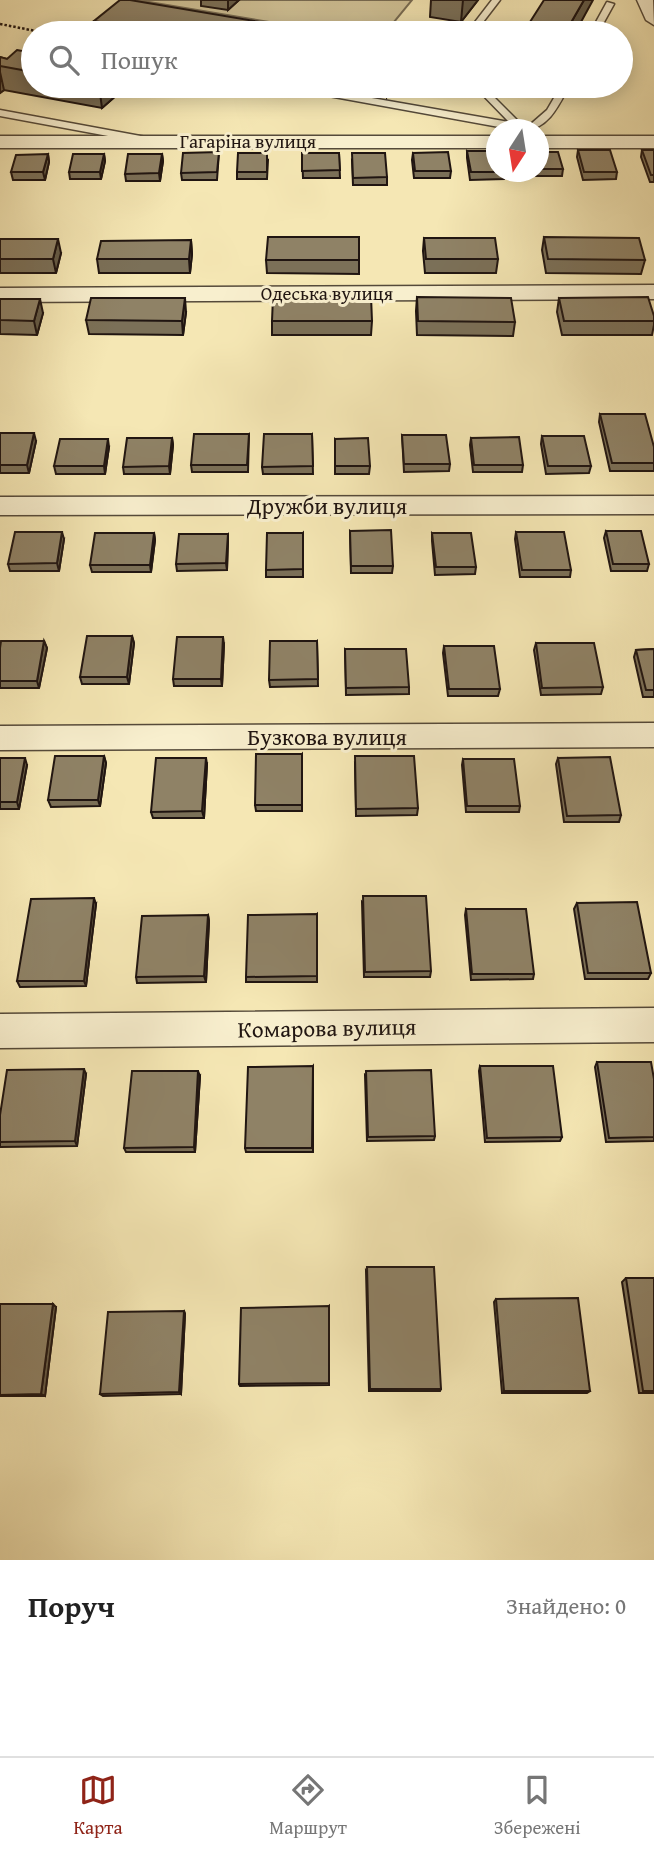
<!DOCTYPE html>
<html lang="uk">
<meta charset="utf-8">
<style>
body{margin:0;font-family:"Gentium Book Plus",serif;background:#f2f2f2;color:#222}
.compass{position:absolute;left:486px;top:119px;width:63px;height:63px;border-radius:50%;background:#fff;box-shadow:0 4px 18px #0003;rotate:192deg}
.list{margin:0;padding:0;list-style:none}
h2{display:flex;justify-content:space-between;align-items:center;height:91px;margin:0;padding:0 28px;font-size:30px}
h2 small{font-size:23px;font-weight:400;color:#767676}
.icon{flex:none;width:38px;height:38px;fill:none;stroke:currentColor;stroke-width:2;stroke-linecap:round;stroke-linejoin:round}
.map{position:relative;flex:none;width:654px;height:1560px;overflow:hidden}
.search{position:absolute;background:#fff;box-shadow:0 4px 18px #0003;left:21px;right:21px;top:21px;height:77px;display:flex;align-items:center;gap:18px;box-sizing:border-box;padding:0 24px;border-radius:38px;color:#767676;font-size:26px}
.sheet{height:196px;background:#fff}
nav{display:flex;justify-content:space-around;align-items:center;box-sizing:border-box;height:98px;border-top:2px solid #e0e0e0;background:#fff;font-size:19px;color:#767676}
nav a{display:grid;justify-items:center;gap:4px}
nav .on{color:#8f2418}
.map>svg:first-child{display:block}
</style>
<div class="map">
<svg width="654" height="1560" viewBox="0 0 654 1560">
<rect width="100%" height="100%" fill="#f5e7b4"/>
<filter id="stains"><feTurbulence type="fractalNoise" baseFrequency=".00286" numOctaves="4"/><feColorMatrix values="0 0 0 0 .2 0 0 0 0 .09 0 0 0 0 .02 0 0 0 .5 -.17"/></filter>
<radialGradient id="worn" r=".72"><stop offset=".6" stop-color="#630" stop-opacity="0"/><stop offset="1" stop-color="#630" stop-opacity=".3"/></radialGradient>
<path fill="#d1c398" stroke="#786c54" stroke-width="2" d="M137,0H412L385,33H336Z"/>
<g fill="none" stroke-linecap="round" stroke-linejoin="round">
<g stroke="#554a3a" stroke-width="3">
<path id="lane" d="M492,0H500L480,26L481,33H473L472,26Z
M607,2L614,4L598,33H590Z
M286,86H303L509,122L474,86H483L525,128L516,130L290,89Z
M561,86H569C559,105 548,130 524,130L547,110Z
M0,110L146,137L151,140L146,143L0,116Z"/>
</g>
<g stroke="#554a3a" stroke-width="3">
<path id="street" d="M637,0H653L654,25L646,20Z
M0,136H496V148H0Z
M538,136H654V148H538Z
M654,285V299L0,302V288Z
M654,496V514L0,515V497Z
M654,723V747L0,750V726Z
M654,1008V1042L0,1048V1014Z"/>
</g>
<path stroke="#201511" stroke-width="2.5" stroke-dasharray="2.5 2" stroke-linecap="butt" d="M0,24L46,33"/>
<use href="#lane" fill="#f8efce" fill-rule="evenodd"/>
<use href="#street" fill="#f8efce" fill-rule="evenodd"/>
</g>
<path fill="#7b7058" stroke="#201511" stroke-width="2" d="M201,0H239L228,10L201,6Z
M431,0H478L461,22L430,17Z
M94,21L325,33H96Z
M33,53V86H118L119,93L102,108L4,90L0,93V57L7,59Z
M322,86H396L387,97Z
M578,150L617,172L616,179L583,180L577,157Z
M642,150H654V182H650L641,157Z
M467,151L505,172L504,179L470,180L467,158Z
M219,152L217,180H182L181,173Z
M538,152L563,169L562,176H526L525,172H538Z
M302,153H339L340,178H303Z
M413,153L451,171L450,178H414L412,160Z
M48,154L49,162L45,180H13L11,172Z
M104,154L105,161L101,179H70L69,172Z
M162,154L163,161L160,181H126L125,174Z
M268,160L267,179H237V172Z
M352,160L387,177V185H353Z
M544,237L645,260L641,274L546,273L542,250Z
M424,238L498,259L496,273H425L423,251Z
M0,239L61,253L56,273H0Z
M191,240L192,254L190,273H99L97,259Z
M266,260H359V274L267,273Z
M417,297L515,322L513,336L417,335L416,311Z
M559,298L654,316V325L652,335H562L557,312Z
M0,299L43,313L37,335L0,334Z
M186,312L183,335L89,334L86,320Z
M272,321H372L371,335H272Z
M600,414L654,447V471H610L599,422Z
M0,433L36,441L29,473H0Z
M249,434L248,472H192L191,465Z
M312,434L313,474H263L262,467Z
M402,435L450,464L449,471L404,472Z
M542,436L591,466L589,473L546,474L541,444Z
M172,438L173,445L170,474H124L123,467Z
M471,438L523,465L522,472H473L470,445Z
M335,439L370,466L369,474H335Z
M109,447L105,474H56L54,466Z
M350,531L393,566L392,573H351Z
M606,531L649,564L647,571H611L604,538Z
M516,532L571,570L570,577H520L515,539Z
M154,533L155,540L151,572H92L90,565Z
M303,533V577H266V570Z
M432,533L476,567L475,574L435,575L432,541Z
M228,534L227,570L177,571L176,564Z
M64,539L59,571H10L8,564Z
M132,636L134,643L129,684H82L80,677Z
M44,641L47,648L39,688H0V648Z
M317,641L318,686L270,687L269,680Z
M536,643L603,687L601,694L541,695L534,650Z
M224,644L222,686H174L173,679Z
M444,646L500,689L498,696H448L443,653Z
M345,649L409,687V694L346,695Z
M654,649V697H643L634,657L636,650Z
M302,754V811H256L255,805Z
M104,756L106,763L100,806L51,807L48,800Z
M0,758L27,765L19,809H0Z
M558,758L621,815L619,822H564L556,764Z
M463,759L520,806L519,812H466L462,765Z
M355,763L418,808L417,815L356,816Z
M207,764L204,818H153L151,812Z
M362,902L431,971L430,977H364Z
M577,903L651,973L648,979H585L574,909Z
M96,904L86,986L20,987L17,981Z
M466,909L534,974L533,979L471,980L465,915Z
M317,914V982H246V977Z
M208,915L209,921L206,982L137,983L136,977Z
M597,1062L654,1079V1141L606,1142L595,1067Z
M313,1066V1152H246L245,1148Z
M480,1066L562,1137L560,1141L485,1142L479,1071Z
M86,1074L77,1146L0,1147V1115Z
M365,1075L435,1136L434,1140L367,1141Z
M200,1076L195,1152H126L124,1148Z
M366,1271L441,1389L440,1391H369Z
M626,1278H654V1393H639L622,1282Z
M496,1299L590,1391L587,1393H502L494,1302Z
M0,1304L56,1307L45,1396H0Z
M329,1306V1385L240,1386L239,1384Z
M184,1311L185,1314L181,1394L103,1396L100,1394Z"/>
<path fill="#645b47" stroke="#201511" stroke-width="2" d="M228,0H239L228,10Z
M463,0H478L461,22Z
M584,0H593L575,33H565Z
M0,72L4,90L0,93Z
M99,86H118L119,93L102,108Z
M387,86H396L387,97Z
M48,154L49,162L45,180L43,172Z
M104,154L105,161L101,179L100,172Z
M162,154L163,161L160,181L159,173Z
M58,239L61,253L56,273L53,259Z
M191,240L192,254L190,273L189,259Z
M185,298L186,312L183,335L182,321Z
M40,299L43,313L37,335L34,321Z
M34,433L36,441L29,473L27,465Z
M172,438L173,445L170,474L169,466Z
M108,439L109,447L105,474L104,466Z
M62,532L64,539L59,571L57,563Z
M154,533L155,540L151,572L150,565Z
M228,534V541L227,570L226,563Z
M132,636L134,643L129,684L127,677Z
M223,637L224,644L222,686L221,679Z
M44,641L47,648L39,688L37,681Z
M104,756L106,763L100,806L98,800Z
M25,758L27,765L19,809L17,802Z
M206,758L207,764L204,818L202,811Z
M94,898L96,904L86,986L84,981Z
M208,915L209,921L206,982L204,976Z
M84,1069L86,1074L77,1146L75,1141Z
M198,1071L200,1076L195,1152L194,1147Z
M53,1304L56,1307L45,1396L41,1394Z
M184,1311L185,1314L181,1394L179,1392Z"/>
<path fill="#8f8266" stroke="#201511" stroke-width="2" d="M120,0H130L325,33H163L94,21Z
M544,0H584L565,33H523Z
M17,50L33,53V72L0,66V57L7,59Z
M578,150H610L617,172H584Z
M642,150H654V175H651Z
M467,151H496V172H505H471Z
M219,152L217,172L181,173L183,153Z
M448,152L451,171H415L413,153Z
M538,152H558L563,169H538Z
M238,153H267V172H237Z
M302,153H339L340,170L302,171Z
M352,153H385L387,177L353,178Z
M48,154L43,172H11L16,155Z
M73,154H104L100,172H69Z
M128,154H162L159,173L125,174Z
M268,237H359V260H266Z
M544,237L639,238L645,260L548,259Z
M424,238H495L498,259H426Z
M0,239H58L53,259H0Z
M191,240L189,259H97L101,241Z
M371,296L372,321H272L273,297Z
M417,297L511,298L515,322L418,321Z
M648,297L654,316V321H564L559,298Z
M91,298H185L182,321L86,320Z
M0,299H40L34,321L0,320Z
M600,414H645L654,447V463H612Z
M0,433H34L27,465H0Z
M194,434H249L247,465H191Z
M264,434H312L313,466L262,467Z
M402,435H446L450,464H404Z
M542,436H584L591,466H548Z
M519,437L523,465H474L471,438Z
M127,438H172L169,466L123,467Z
M368,438L370,466H335V439Z
M60,439H108L104,466H54Z
M391,530L393,566H351L350,531Z
M606,531H641L649,564H613Z
M15,532H62L57,563L8,564Z
M516,532H564L571,570H522Z
M95,533H154L150,565H90Z
M267,533H303V569L266,570Z
M432,533H471L476,567H436Z
M179,534H228L226,563L176,564Z
M87,636H132L127,677H80Z
M177,637H223L221,679H173Z
M1,641H44L37,681H0V648Z
M270,641H317L318,679L269,680Z
M536,643H594L603,687L542,688Z
M444,646H494L500,689H449Z
M345,649H406L409,687L346,688Z
M654,649V690H646L636,650Z
M256,754H302V805H255Z
M55,756H104L98,800H48Z
M355,756H414L418,808L356,809Z
M610,757L621,815L567,816L558,758Z
M0,758H25L17,802H0Z
M156,758H206L202,811L151,812Z
M463,759H514L520,806H467Z
M363,896H426L431,971L365,972Z
M94,898L84,981H17L31,899Z
M637,902L651,973H588L577,903Z
M466,909H526L534,974H472Z
M317,914V976L246,977L248,915Z
M208,915L204,976L136,977L142,916Z
M597,1062H651L654,1079V1137L609,1138Z
M313,1066L312,1148H245L248,1067Z
M480,1066H553L562,1137L487,1138Z
M84,1069L75,1141L0,1142V1115L7,1070Z
M431,1070L435,1136L368,1137L366,1071Z
M132,1071H198L194,1147L124,1148Z
M367,1267H434L441,1389H370Z
M626,1278H654V1391H643Z
M578,1298L590,1391H504L496,1299Z
M0,1304H53L41,1394L0,1395Z
M329,1306V1383L239,1384L241,1308Z
M184,1311L179,1392L100,1394L108,1312Z"/>
<g text-anchor="middle" stroke-width="6" stroke-linejoin="round" paint-order="stroke">
<g font-size="19" fill="#201511" stroke="#f8efce">
<text x="248" y="148">Гагаріна вулиця</text>
<text x="327" y="300">Одеська вулиця</text>
</g>
<g font-size="23" fill="#201511" stroke="#f8efce">
<text x="327" y="514">Дружби вулиця</text>
<text x="327" y="745">Бузкова вулиця</text>
<text transform="translate(327 1028) rotate(-1)" y="8">Комарова вулиця</text>
</g>
</g>
<rect width="100%" height="100%" filter="url(#stains)"/>
<rect width="100%" height="100%" fill="url(#worn)"/>
</svg>
<svg class="compass" viewBox="-18 -18 36 36"><path d="M0-13l5 13h-10z" fill="#e53935"/><path d="M0 13l5-13h-10z" fill="#767676"/></svg>
<div class="search"><svg class="icon" aria-label="search" viewBox="0 0 24 24"><circle cx="10" cy="10" r="6"/><path d="M15 15l6 6"/></svg>Пошук</div>
</div>
<section class="sheet">
<h2>Поруч<small>Знайдено: 0</small></h2>
<ul class="list">
</ul>
</section>
<nav>
<a class="on"><svg class="icon" aria-label="map" viewBox="0 0 24 24"><path d="M3 6l6-2 6 2 6-2v14l-6 2-6-2-6 2zM9 4v14M15 6v14"/></svg>Карта</a>
<a><svg class="icon" aria-label="directions" viewBox="0 0 24 24"><path d="M12 3l9 9-9 9-9-9zM9 14v-3h6M13 9l2 2-2 2"/></svg>Маршрут</a>
<a><svg class="icon" aria-label="saved" viewBox="0 0 24 24"><path d="M7 4h10v16l-5-4-5 4z"/></svg>Збережені</a>
</nav>
